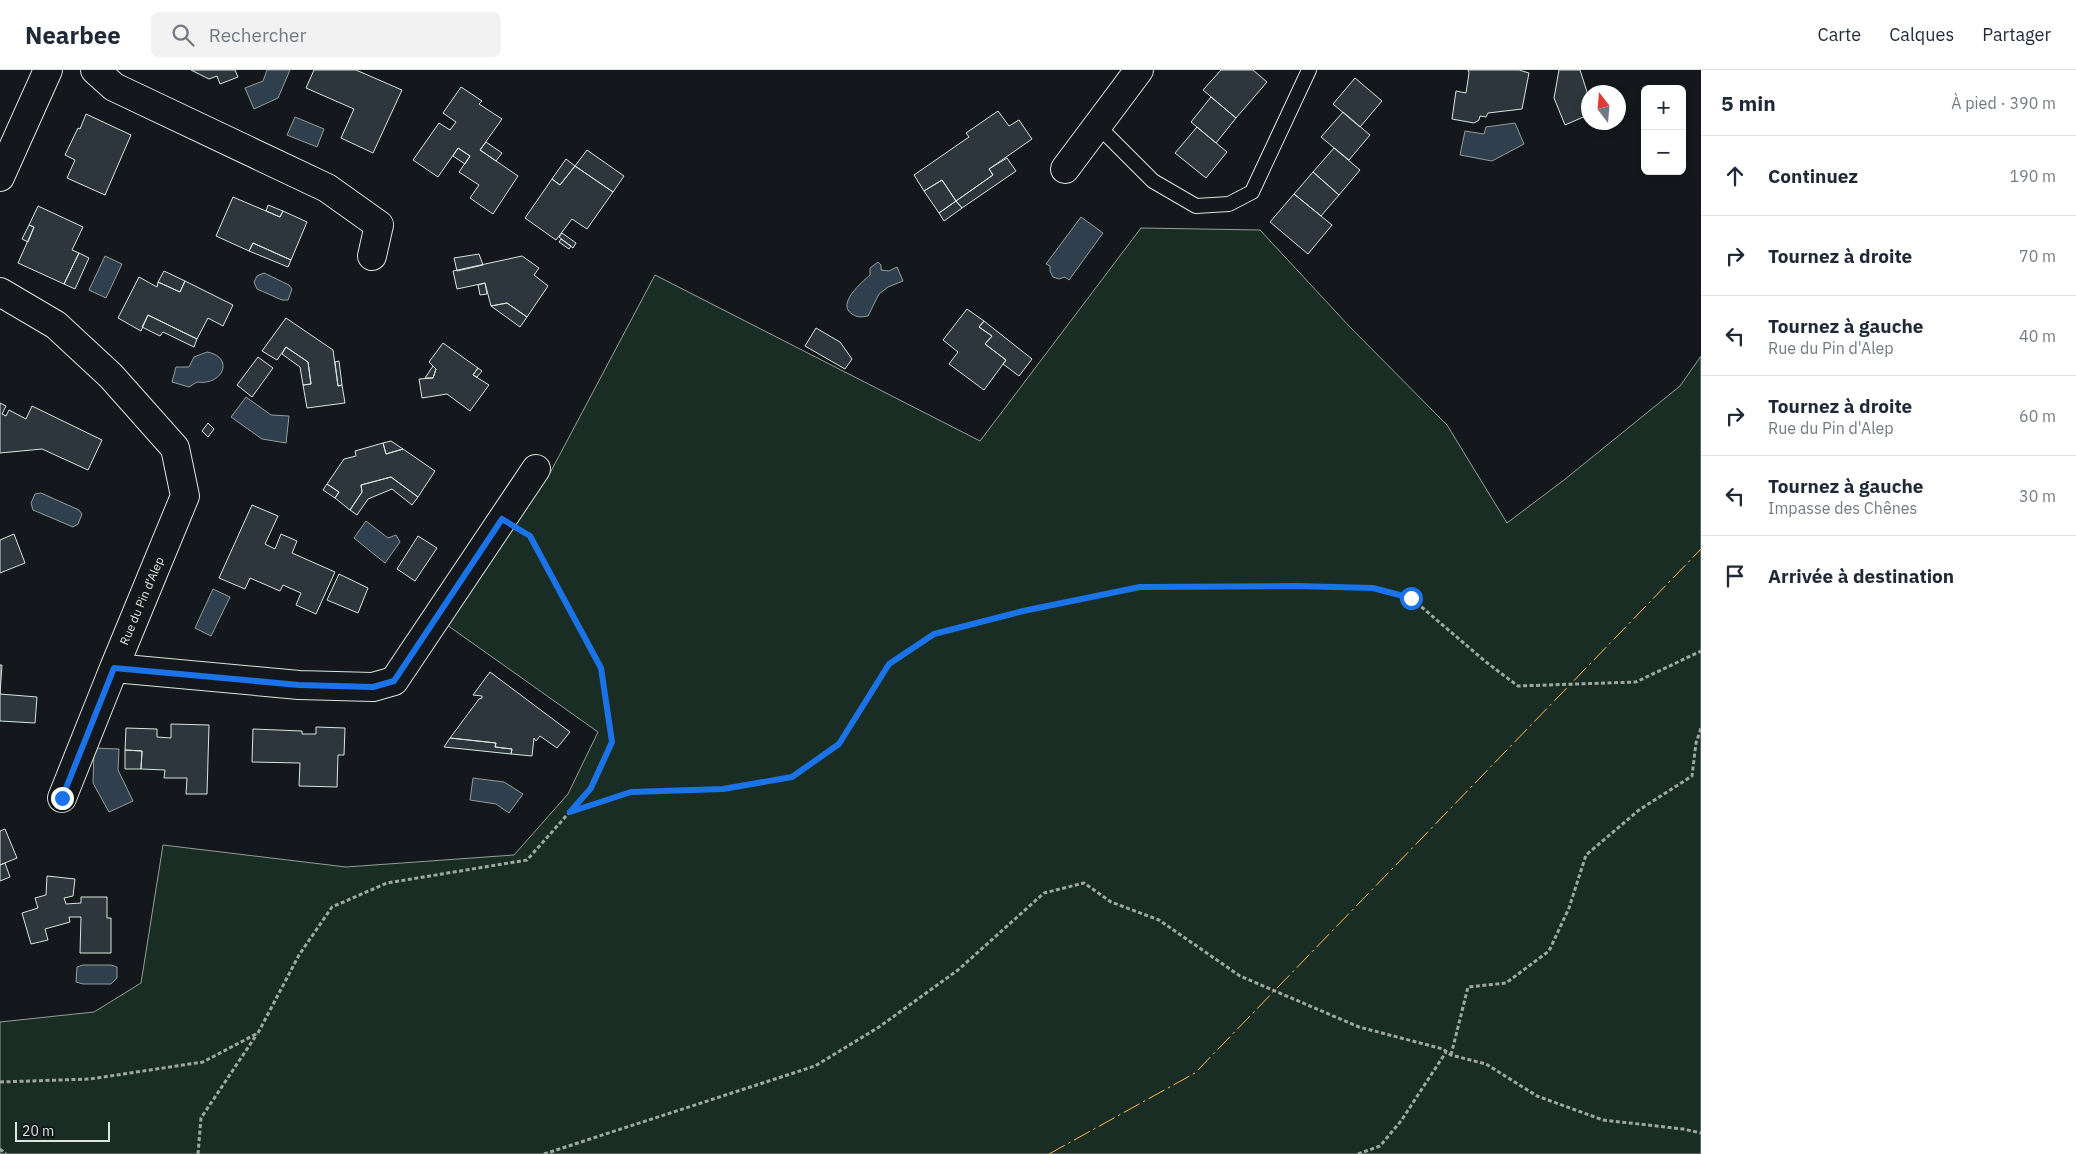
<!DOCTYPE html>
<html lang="fr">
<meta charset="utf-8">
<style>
body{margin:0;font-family:"IBM Plex Sans",sans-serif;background:#f2f2f3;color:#1f2937}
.controls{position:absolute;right:15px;top:15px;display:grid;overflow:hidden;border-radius:8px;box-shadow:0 2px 8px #0003}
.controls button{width:45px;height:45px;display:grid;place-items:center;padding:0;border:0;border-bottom:1px solid #e0e1e3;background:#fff;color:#1f2937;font:25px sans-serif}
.compass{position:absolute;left:1581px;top:15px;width:45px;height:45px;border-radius:50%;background:#fff;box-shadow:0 2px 8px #0003;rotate:344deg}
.scale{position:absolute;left:15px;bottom:12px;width:95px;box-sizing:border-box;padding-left:5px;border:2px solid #d8e6dc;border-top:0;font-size:14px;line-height:18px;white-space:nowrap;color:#d8e6dc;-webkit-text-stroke:4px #14181c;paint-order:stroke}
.stop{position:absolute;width:15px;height:15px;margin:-11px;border:4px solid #1a73e8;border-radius:50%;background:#fff}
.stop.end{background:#1a73e8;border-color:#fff;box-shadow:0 1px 5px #0008}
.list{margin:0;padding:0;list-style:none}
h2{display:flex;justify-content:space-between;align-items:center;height:65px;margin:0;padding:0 20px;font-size:21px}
h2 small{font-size:16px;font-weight:400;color:#747a83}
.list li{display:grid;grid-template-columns:32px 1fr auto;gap:15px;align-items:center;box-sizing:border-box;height:80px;padding:0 20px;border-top:1px solid #e0e1e3}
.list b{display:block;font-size:19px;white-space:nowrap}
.list p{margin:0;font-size:16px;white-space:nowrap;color:#747a83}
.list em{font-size:16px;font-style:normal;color:#747a83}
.icon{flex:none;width:28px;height:28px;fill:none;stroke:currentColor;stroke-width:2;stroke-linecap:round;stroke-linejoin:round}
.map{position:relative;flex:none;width:1701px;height:1084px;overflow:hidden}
header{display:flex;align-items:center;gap:30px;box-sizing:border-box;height:70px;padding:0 25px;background:#fff;border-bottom:1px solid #e0e1e3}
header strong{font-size:24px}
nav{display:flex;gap:28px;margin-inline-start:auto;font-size:18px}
.search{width:350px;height:45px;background:#f2f2f3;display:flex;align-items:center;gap:12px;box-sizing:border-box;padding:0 18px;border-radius:8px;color:#747a83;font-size:19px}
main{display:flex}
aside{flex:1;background:#fff}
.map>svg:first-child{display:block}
</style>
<header>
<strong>Nearbee</strong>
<div class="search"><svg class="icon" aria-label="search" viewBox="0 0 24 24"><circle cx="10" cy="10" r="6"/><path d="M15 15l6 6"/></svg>Rechercher</div>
<nav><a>Carte</a><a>Calques</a><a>Partager</a></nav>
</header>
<main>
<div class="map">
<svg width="1701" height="1084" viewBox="0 0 1701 1084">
<rect width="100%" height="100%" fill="#14181c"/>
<path fill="#1a2d24" stroke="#939e99" d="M1141,158L1260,160L1349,256L1447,355L1507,453L1564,410L1680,316L1701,286V1084H0V952L94,942L141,913L163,775L346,797L514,785L568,724L598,662L447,555L550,403L655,205L980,371Z"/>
<path fill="#2f3f4d" stroke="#939e99" d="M267,0H290L278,28L254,39L245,18L263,11Z
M295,47L324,59L317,77L287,65Z
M1515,53L1524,74L1492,91L1460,85L1465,61L1484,64L1486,57Z
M1081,147L1103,163L1069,210L1065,207L1059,209L1053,207L1050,201V196L1046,194Z
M105,186L122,194L106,228L89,220Z
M878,192L881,195V200L889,201L897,197L903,211L888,217L879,224L868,246C862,247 858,248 852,244C836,234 862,212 870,205V198Z
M264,203L289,215L292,219L288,230H282L257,219L254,212L257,206Z
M207,282C235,287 223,316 197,312L189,317L172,312L176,297H189L194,287Z
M246,327L271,345L289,346L286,373L262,369L231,347Z
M41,423L79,440L82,444L78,454L73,457L33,440L31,433L35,424Z
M366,451L388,468L396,465L400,472L385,493L354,468Z
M213,519L230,527L211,566L195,558Z
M94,678L119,679L118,700L133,731L109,742L93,713Z
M473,708L504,712L523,724L509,743L496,734L470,730Z
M83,895H111L117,897V908L111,914H83L76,912L77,897Z"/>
<path fill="#2c363c" stroke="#d8e6dc" d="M191,0H235L238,7L220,14L217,6L209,9Z
M314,0H356L402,20L373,83L341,68L354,39L306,18Z
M1221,0H1253L1267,12L1236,48L1203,20Z
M1468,0H1519L1529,3L1522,39L1488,43L1486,47L1480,46L1479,50L1474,53L1452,49L1456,21L1466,23L1469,3Z
M1559,0H1580L1588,25V45L1565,55L1554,28Z
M1355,8L1382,31L1360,57L1333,34Z
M461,17L482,31L479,34L502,49L480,80L518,106L493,144L470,128L479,115L459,102L470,86L458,78L438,107L413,90L439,53L450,60L456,52L443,43Z
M1211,27L1236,48L1216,73L1191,52Z
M998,41L1009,56L1019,50L1032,69L989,99L993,105L956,131L942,110L924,121L914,105L969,67L966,63Z
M1343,42L1370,65L1349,90L1321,67Z
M86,44L131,65L105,125L67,108L75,90L65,85L78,58L80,59Z
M1197,57L1227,82L1206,108L1175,83Z
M486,72L502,83L496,91L480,80Z
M458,78L470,86L465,94L453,86Z
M1334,78L1360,100L1339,125L1313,102Z
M587,80L624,106L613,122L575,96Z
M1007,88L1016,101L962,138L956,131L993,105L989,99Z
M566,89L575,96L560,115L552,109Z
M575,96L613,122L587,159L572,149L556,170L525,148L552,109L560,115Z
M1313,102L1339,125L1321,146L1294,124Z
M942,110L956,131L939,143L924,121Z
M1294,124L1332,155L1308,184L1270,152Z
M233,127L280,147L283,141L307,152L291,190L253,173L249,181L216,166Z
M956,131L962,138L944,151L939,143Z
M268,135L283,141L280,147L266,141Z
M38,136L83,157L72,180L79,183L64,214L18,193L34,157L29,155Z
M29,155L34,157L28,172L22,169Z
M562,163L576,173L573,178L559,167Z
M561,169L571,176L569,179L559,172Z
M253,173L291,190L288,197L249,181Z
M79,183L89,188L75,219L64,214Z
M479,184L483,195L457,201L454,188Z
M522,186L539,198L534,205L548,216L527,247L507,233L491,236L485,213L457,219L453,201Z
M164,201L185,211L180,222L158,212Z
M139,207L157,217L158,212L180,222L185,211L233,235L223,256L208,248L197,269L148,245L141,261L118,248Z
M485,213L487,224L480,225L478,215Z
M507,233L527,247L520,257L491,236Z
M967,239L984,251L979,257L992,266L985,274L1006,290L984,320L949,294L958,282L943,270Z
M148,245L197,269L194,277L163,262L160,266L142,257Z
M286,248L333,280L338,316L342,315L345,333L307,338L303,315L311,314L308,292L286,277L277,290L262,281Z
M984,251L1032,289L1019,306L1003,294L1006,290L985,274L992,266L979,257Z
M816,258L840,272L852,289L845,299L805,276Z
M443,273L478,298L473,305L489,315L470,341L447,324L422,328L419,309L433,308L436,299L429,292Z
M286,277L308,292L311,314L303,315L300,297L282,284Z
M258,287L273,298L252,327L237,315Z
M339,291L342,315L338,316L335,292Z
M433,296L436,299L433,308H425Z
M478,298L482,301L477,307L473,305Z
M0,333L6,336L2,344L6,346L9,340L26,349L32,336L102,370L88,400L42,379L0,383Z
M208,353L214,359L208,367L202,361Z
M391,371L403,379L386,384L383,373Z
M383,373L386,384L403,379L435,401L418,427L391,407L361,415L362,422L350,440L335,428L339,422L327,414L344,389L356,386L355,381Z
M391,407L418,427L412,435L392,419L368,429L357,445L350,440L362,422L361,415Z
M327,414L339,422L335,428L323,420Z
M252,435L278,446L265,474L275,479L281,464L297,471L292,483L335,502L316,544L296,535L301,523L283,515L280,521L250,508L245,519L219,508Z
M14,464L25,493L0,503V470Z
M418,466L437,478L415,511L397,499Z
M339,504L368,518L358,543L327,530Z
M0,595H2L0,624L37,627L35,653L0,651Z
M490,602L570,662L557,678L540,666L536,671L534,668L532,686L511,684L512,679L495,677L496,673L450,668L479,629L482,628V626L473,625Z
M171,654L209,655L207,724H186L187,708H164L165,700L141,699L142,681L125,680L126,658L157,659V667L171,668Z
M316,657L345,658L344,685H338L337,717L299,716L300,693L252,692L253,659L302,661V664H316Z
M450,668L496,673L495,677L512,679L511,684L444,677Z
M125,680L142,681L141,699H125Z
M5,759L17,788L0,795V761Z
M5,793L10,807L0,811V795Z
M47,806L75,809L73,826L64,828L66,834L81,833V827H107V848H111V883H80L81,847H69L70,852L45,859L48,870L31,874L22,843L38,838L35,828L46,825Z"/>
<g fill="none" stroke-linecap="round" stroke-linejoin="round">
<g stroke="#d8e6dc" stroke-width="16">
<path id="lane" d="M1098,56L1153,111L1196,136L1229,134L1252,122L1309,0"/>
</g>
<g stroke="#d8e6dc" stroke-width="30">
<path id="street" d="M95,0L114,17L327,118L379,155L372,186
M1065,99L1139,0
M0,107L48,0
M0,222L56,255L111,306L175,378L185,426L114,598L299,615L373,617L394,611L536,399
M62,728L114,598"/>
</g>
<path stroke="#9da8a2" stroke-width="3" stroke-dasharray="4 2.5" stroke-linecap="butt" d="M570,742L631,722L723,719L792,707L839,674L889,594L934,564L1023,541L1140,517L1296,516L1373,518L1411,528L1486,592L1518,616L1636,612L1701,581
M1451,985L1468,917L1506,913L1549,881L1569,838L1586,785L1639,740L1692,706L1696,673L1701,658
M0,1012L90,1009L203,992L258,963L299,885L332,837L387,813L527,790L591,718L612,672L601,598L554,509L528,465
M0,1079L6,1084
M198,1084L201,1048L257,964
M544,1084L815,996L879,957L958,900L1044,823L1084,813L1111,832L1159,850L1240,906L1359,957L1443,979L1451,985L1486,994L1537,1026L1603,1050L1683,1059L1701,1063
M1358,1084L1380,1076L1401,1051L1446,982"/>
<use href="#lane" stroke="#14181c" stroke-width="14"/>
<use href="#street" stroke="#14181c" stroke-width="28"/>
<path stroke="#ffb74d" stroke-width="1" stroke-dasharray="18 4 2.5 4" stroke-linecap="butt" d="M1049,1084L1195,1003L1701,479"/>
</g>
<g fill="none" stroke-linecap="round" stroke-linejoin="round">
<path stroke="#1a73e8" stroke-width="6" d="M62,728L114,598L299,615L373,617L394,611L502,449L530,466L601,598L612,672L591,718L570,742L631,722L723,719L792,707L839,674L889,594L934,564L1023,541L1140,517L1296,516L1373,518L1411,528"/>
</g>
<g text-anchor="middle" stroke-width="4" stroke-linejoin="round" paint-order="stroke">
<g font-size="12" fill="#d8e6dc" stroke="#14181c">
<text transform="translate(142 531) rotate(-67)" y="4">Rue du Pin d'Alep</text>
</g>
</g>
</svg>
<div class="controls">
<button>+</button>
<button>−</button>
</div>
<svg class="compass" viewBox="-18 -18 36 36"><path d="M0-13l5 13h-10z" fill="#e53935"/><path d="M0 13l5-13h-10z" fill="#747a83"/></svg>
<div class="scale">20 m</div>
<div class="stop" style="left:1411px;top:528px"></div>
<div class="stop end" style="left:62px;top:728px"></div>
</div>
<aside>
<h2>5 min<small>À pied · 390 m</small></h2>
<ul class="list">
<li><svg class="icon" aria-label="ahead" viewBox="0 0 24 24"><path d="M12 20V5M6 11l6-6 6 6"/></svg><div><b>Continuez</b></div><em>190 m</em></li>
<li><svg class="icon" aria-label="right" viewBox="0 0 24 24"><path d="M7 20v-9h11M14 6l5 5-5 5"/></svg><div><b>Tournez à droite</b></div><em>70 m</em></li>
<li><svg class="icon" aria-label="left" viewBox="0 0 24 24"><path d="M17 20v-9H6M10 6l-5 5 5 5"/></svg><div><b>Tournez à gauche</b><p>Rue du Pin d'Alep</p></div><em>40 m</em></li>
<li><svg class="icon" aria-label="right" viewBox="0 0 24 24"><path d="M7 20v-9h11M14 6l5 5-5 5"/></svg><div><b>Tournez à droite</b><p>Rue du Pin d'Alep</p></div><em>60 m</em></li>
<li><svg class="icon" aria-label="left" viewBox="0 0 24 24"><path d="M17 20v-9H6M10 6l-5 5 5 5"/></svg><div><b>Tournez à gauche</b><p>Impasse des Chênes</p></div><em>30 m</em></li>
<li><svg class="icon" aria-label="arrive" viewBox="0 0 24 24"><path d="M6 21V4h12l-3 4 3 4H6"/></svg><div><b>Arrivée à destination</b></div></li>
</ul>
</aside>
</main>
